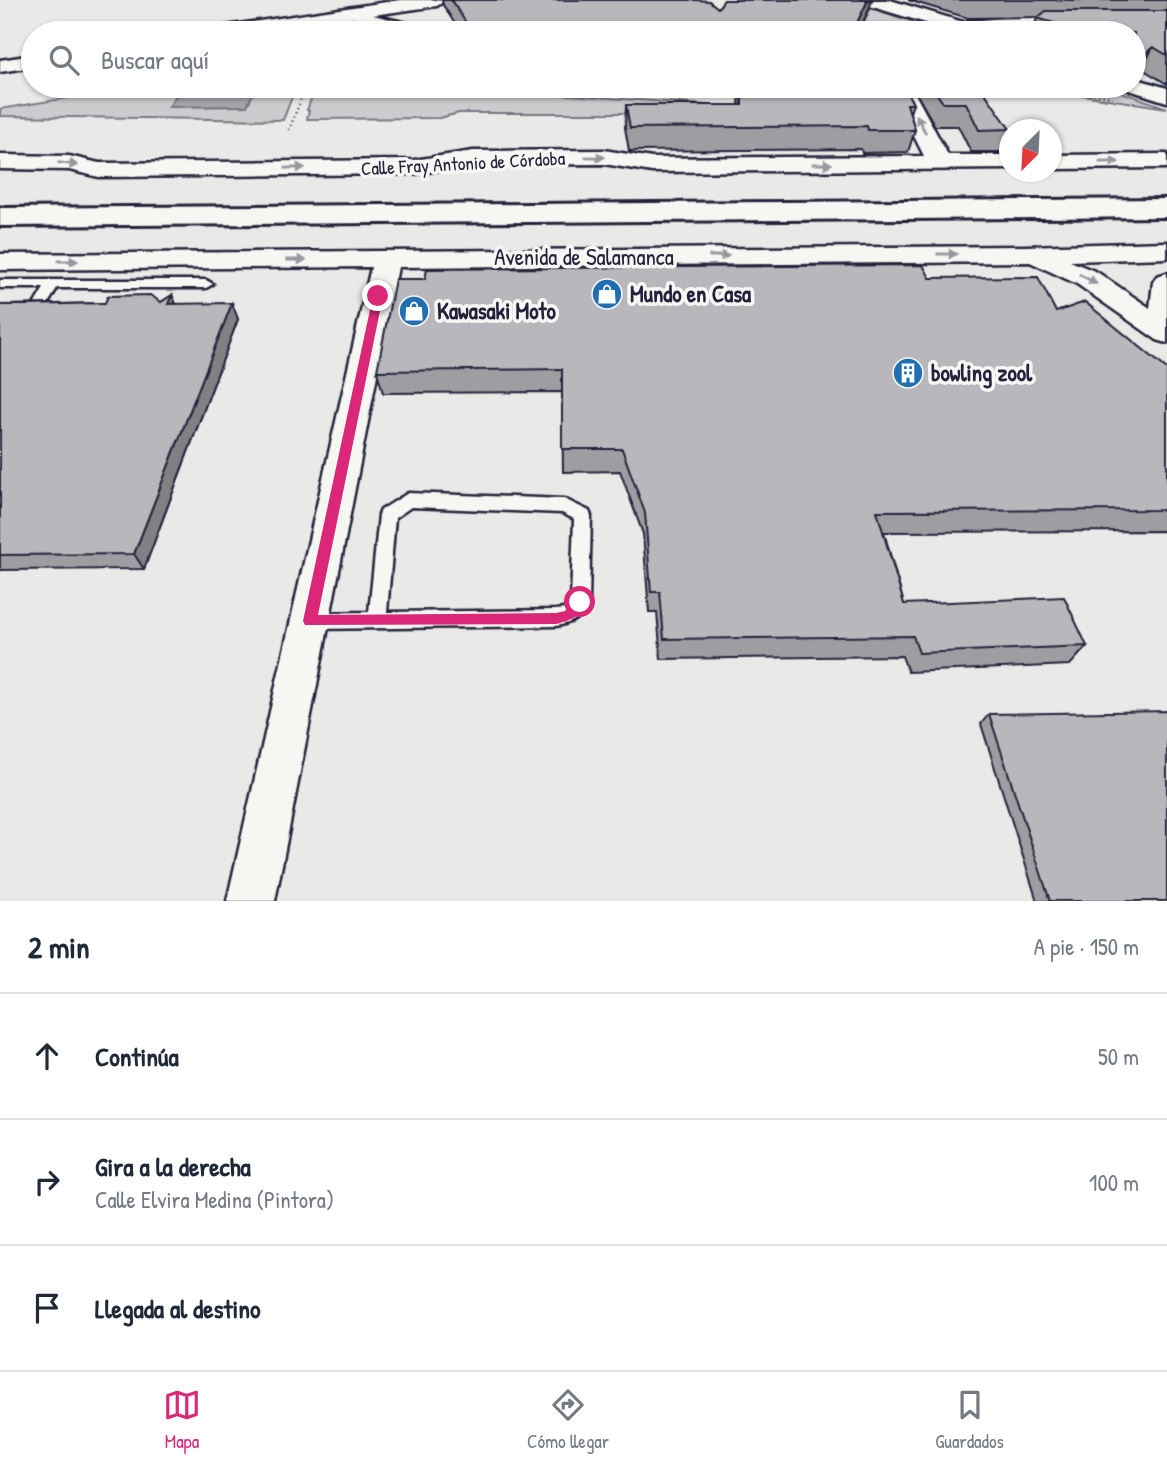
<!DOCTYPE html>
<html lang="es">
<meta charset="utf-8">
<style>
body{margin:0;font-family:"Patrick Hand",sans-serif;background:#f6f6f7;color:#1f2937}
.compass{position:absolute;left:999px;top:119px;width:63px;height:63px;border-radius:50%;background:#fff;box-shadow:0 2px 5px #0004;rotate:204deg}
.stop{position:absolute;width:21px;height:21px;margin:-16px;border:5px solid #db2777;border-radius:50%;background:#fff}
.stop.end{background:#db2777;border-color:#fff;box-shadow:0 2px 7px #0008}
.list{margin:0;padding:0;list-style:none}
h2{display:flex;justify-content:space-between;align-items:center;height:91px;margin:0;padding:0 28px;font-size:30px}
h2 small{font-size:23px;font-weight:400;color:#747a83}
.list li{display:grid;grid-template-columns:46px 1fr auto;gap:21px;align-items:center;box-sizing:border-box;height:126px;padding:0 28px;border-top:2px solid #e0e1e3}
.list b{display:block;font-size:26px;white-space:nowrap}
.list p{margin:0;font-size:23px;white-space:nowrap;color:#747a83}
.list em{font-size:23px;font-style:normal;color:#747a83}
.icon{flex:none;width:38px;height:38px;fill:none;stroke:currentColor;stroke-width:2;stroke-linecap:round;stroke-linejoin:round}
.map{position:relative;flex:none;width:1167px;height:901px;overflow:hidden}
.search{position:absolute;background:#fff;box-shadow:0 2px 5px #0004;left:21px;right:21px;top:21px;height:77px;display:flex;align-items:center;gap:18px;box-sizing:border-box;padding:0 24px;border-radius:38px;color:#747a83;font-size:26px}
.sheet{height:469px;background:#fff}
nav{display:flex;justify-content:space-around;align-items:center;box-sizing:border-box;height:98px;border-top:2px solid #e0e1e3;background:#fff;font-size:19px;color:#747a83}
nav a{display:grid;justify-items:center;gap:4px}
nav .on{color:#db2777}
.map>svg:first-child{display:block}
</style>
<div class="map">
<svg width="1167" height="901" viewBox="0 0 1167 901">
<rect width="100%" height="100%" fill="#e9e9e7"/>
<filter id="ink" filterUnits="userSpaceOnUse"><feTurbulence type="fractalNoise" baseFrequency=".0143" numOctaves="2"/><feDisplacementMap in="SourceGraphic" scale="14" xChannelSelector="R" yChannelSelector="G"/><feConvolveMatrix kernelMatrix="1 2 1 2 8 2 1 2 1" color-interpolation-filters="sRGB"/></filter>
<g filter="url(#ink)">
<path fill="#ccccce" stroke="#777784" stroke-width="2" d="M871,8L947,33H858Z
M141,86H300L296,87L283,120L0,116V109Z
M316,86H441L822,113H459L440,118L307,119L309,111L307,110Z
M1023,86H1104L1167,108Z"/>
<path fill="#a5a5ac" stroke="#71717f" stroke-width="2" d="M182,86H257L247,106L169,107Z"/>
<g fill="none" stroke-linecap="round" stroke-linejoin="round">
<g stroke="#22223b" stroke-width="5">
<path id="lane" d="M0,280H206L213,284L206,288H57L40,318L35,319L28,315L44,288H0Z
M408,493L564,499L589,511L591,516L589,602C581,618 573,623 556,626L310,629L304,627L301,621L304,615L310,613L369,612L379,515L381,510ZM411,507L562,513L574,519L571,600L564,609L556,610L387,612L395,518Z"/>
</g>
<g stroke="#22223b" stroke-width="5">
<path id="street" d="M400,0H446L437,6L373,15L433,29L436,33H401L356,23L354,18L256,33H209L212,29L219,27Z
M861,0H890L963,22L1002,18L1167,17V29L1002,30L988,31L989,33H959L863,4Z
M33,55V67L0,72V60Z
M1134,78L1167,88V102L1126,89L1124,86H1134Z
M889,86H911L948,155H1010V169L652,172L604,164L473,165L414,174L99,177L69,170L0,169V155L69,156L99,163L414,160L473,151L604,150L652,158L924,156Z
M1167,154V168L1052,169V155Z
M1167,242V258L1070,261L1097,272L1150,308L1153,282L1157,276L1167,273V343L1157,340L1077,284L1030,262L398,267L275,901H227L371,267L0,270V254L1025,246Z"/>
</g>
<g stroke="#22223b" stroke-width="6">
<path id="highway" d="M1167,199V217L0,226V208Z"/>
</g>
<path stroke="#22223b" stroke-width="2.5" stroke-dasharray="1 3.5" stroke-linecap="butt" d="M1045,86L1114,97
M289,130L306,86"/>
<use href="#lane" fill="#f6f6f2" fill-rule="evenodd"/>
<use href="#street" fill="#f6f6f2" fill-rule="evenodd"/>
<use href="#highway" fill="#f6f6f2" fill-rule="evenodd"/>
</g>
<path fill="#9e9ea2" stroke="#22223b" stroke-width="2" d="M442,0H696L718,8L724,0H872L869,9L858,33H461L443,5Z
M908,0H1167V84L1142,69L1136,74L1134,73V33H1032L1037,18L1039,17L968,18Z
M625,86H904L913,104L910,113L915,130L908,152L862,153L861,149L629,151L625,128L626,105H739L740,94Z
M912,86H980L1010,130L1001,152H971L958,126H935Z
M930,278L1056,312L1167,369V536L1165,531L884,532L904,604L1087,646L1070,665L908,672L902,656L661,659L657,612H649L643,534L620,471L563,472L562,392L383,393L377,371Z
M172,295L176,304L238,319L144,569L0,570V305L161,302Z
M989,714L1167,901H1037L981,724Z"/>
<path fill="#818184" stroke="#22223b" stroke-width="2" d="M868,0H872L869,9L858,33H852Z
M1153,47L1142,69L1136,74L1147,52Z
M172,295L179,311L168,304Z
M232,303L238,319L144,569L134,554Z"/>
<path fill="#b8b8bc" stroke="#22223b" stroke-width="2" d="M451,0H696L709,1L718,8L724,0H868L852,33H473Z
M1046,11H1167V55L1153,47L1147,52L1134,48V33H1087L1037,18Z
M742,86H904L913,104H907L915,130H868L867,126L630,128L626,105H742Z
M932,86H980L1010,129L979,130L966,103H943Z
M923,265L930,278L1038,277L1056,312L1085,302L1167,369V510L877,511L904,604L1064,597L1087,646L919,653L913,636L664,639L660,592H651L645,513L622,449H562V369L377,371L395,279H425L427,269Z
M150,295L161,302L172,295L168,304L232,303L134,554L0,555V305H26L105,303L108,296Z
M1167,711V901H1050L989,714Z"/>
<defs><path id="oneway-solid" d="M-6-.8H1V-3.2L6.5 0L1 3.2V.8H-6Z" transform="scale(1.75)"/></defs>
<g fill="#9797a0">
<use href="#oneway-solid" transform="translate(921 124) rotate(-117)"/>
<use href="#oneway-solid" transform="translate(595 157) rotate(1)"/>
<use href="#oneway-solid" transform="translate(1109 162)"/>
<use href="#oneway-solid" transform="translate(68 164) rotate(7)"/>
<use href="#oneway-solid" transform="translate(822 164)"/>
<use href="#oneway-solid" transform="translate(295 168) rotate(-1)"/>
<use href="#oneway-solid" transform="translate(947 254)"/>
<use href="#oneway-solid" transform="translate(719 256)"/>
<use href="#oneway-solid" transform="translate(296 260)"/>
<use href="#oneway-solid" transform="translate(68 261)"/>
<use href="#oneway-solid" transform="translate(1088 279) rotate(29)"/>
</g>
</g>
<path fill="#db2777" d="M378,292L383,296L318,615L556,613L565,611L575,598H585C588,614 569,621 556,624L305,625L303,621L373,296Z"/>
<defs>
<g id="shop-disc" transform="scale(1.575)"><circle r="9.5" fill="#1f6fb2" stroke="#f6f6f2"/><path d="M-5-2.5h2.3a2.7 3.5 0 0 1 5.4 0H5L5.5 6h-11ZM-1.5-2.5h3a1.5 2.3 0 0 0-3 0Z" fill="#fff"/></g>
<g id="building-disc" transform="scale(1.575)"><circle r="9.5" fill="#1f6fb2" stroke="#f6f6f2"/><path d="M-4-6H4V6H1V3H-1V6H-4ZM-2.5-4.3h1.7v1.8h-1.7ZM.8-4.3h1.7v1.8H.8ZM-2.5-1h1.7V.8h-1.7ZM.8-1h1.7V.8H.8Z" fill="#fff"/></g>
</defs>
<g fill-rule="evenodd">
<use href="#shop-disc" x="607" y="294"/>
<use href="#shop-disc" x="414" y="311"/>
<use href="#building-disc" x="908" y="373"/>
</g>
<g text-anchor="middle" stroke-width="7" stroke-linejoin="round" paint-order="stroke">
<g font-size="19" fill="#22223b" stroke="#f6f6f2">
<text transform="translate(463 163) rotate(-3)" y="7">Calle Fray Antonio de Córdoba</text>
</g>
<g font-size="23" fill="#22223b" stroke="#f6f6f2">
<text x="584" y="265">Avenida de Salamanca</text>
</g>
<g font-size="23" font-weight="bold" fill="#22223b" stroke="#f6f6f2" text-anchor="start">
<text x="630" y="302">Mundo en Casa</text>
<text x="437" y="319">Kawasaki Moto</text>
<text x="931" y="381">bowling zool</text>
</g>
</g>
</svg>
<svg class="compass" viewBox="-18 -18 36 36"><path d="M0-13l5 13h-10z" fill="#e53935"/><path d="M0 13l5-13h-10z" fill="#747a83"/></svg>
<div class="stop" style="left:580px;top:602px"></div>
<div class="stop end" style="left:378px;top:296px"></div>
<div class="search"><svg class="icon" aria-label="search" viewBox="0 0 24 24"><circle cx="10" cy="10" r="6"/><path d="M15 15l6 6"/></svg>Buscar aquí</div>
</div>
<section class="sheet">
<h2>2 min<small>A pie · 150 m</small></h2>
<ul class="list">
<li><svg class="icon" aria-label="ahead" viewBox="0 0 24 24"><path d="M12 20V5M6 11l6-6 6 6"/></svg><div><b>Continúa</b></div><em>50 m</em></li>
<li><svg class="icon" aria-label="right" viewBox="0 0 24 24"><path d="M7 20v-9h11M14 6l5 5-5 5"/></svg><div><b>Gira a la derecha</b><p>Calle Elvira Medina (Pintora)</p></div><em>100 m</em></li>
<li><svg class="icon" aria-label="arrive" viewBox="0 0 24 24"><path d="M6 21V4h12l-3 4 3 4H6"/></svg><div><b>Llegada al destino</b></div></li>
</ul>
</section>
<nav>
<a class="on"><svg class="icon" aria-label="map" viewBox="0 0 24 24"><path d="M3 6l6-2 6 2 6-2v14l-6 2-6-2-6 2zM9 4v14M15 6v14"/></svg>Mapa</a>
<a><svg class="icon" aria-label="directions" viewBox="0 0 24 24"><path d="M12 3l9 9-9 9-9-9zM9 14v-3h6M13 9l2 2-2 2"/></svg>Cómo llegar</a>
<a><svg class="icon" aria-label="saved" viewBox="0 0 24 24"><path d="M7 4h10v16l-5-4-5 4z"/></svg>Guardados</a>
</nav>
